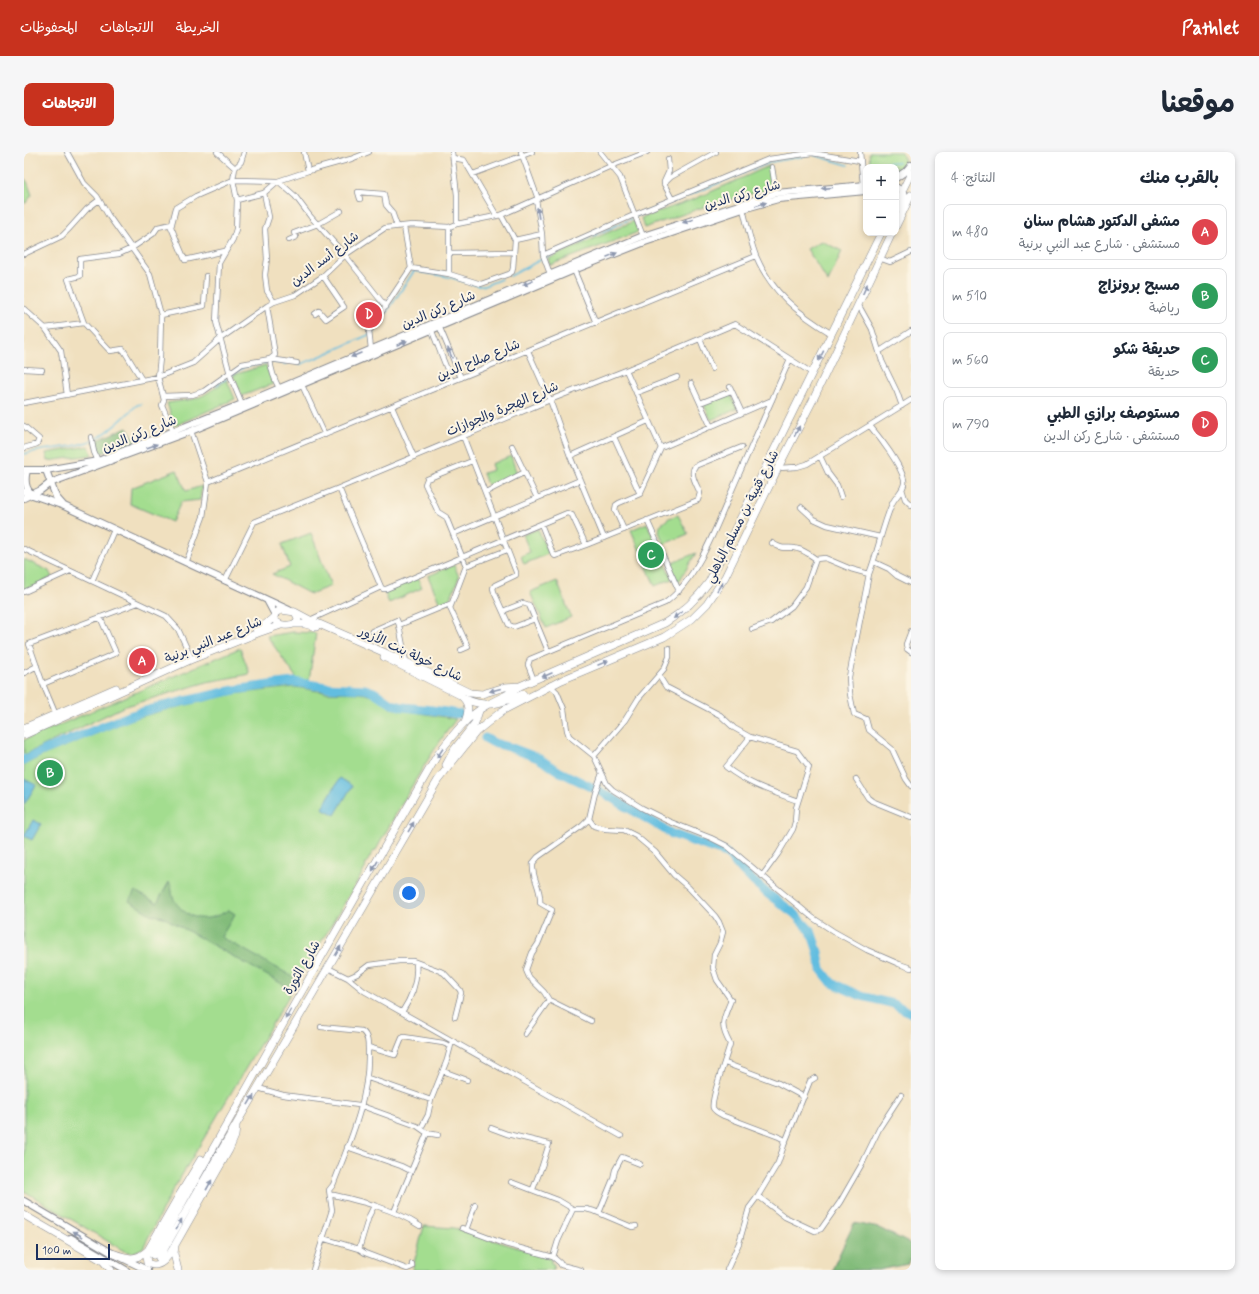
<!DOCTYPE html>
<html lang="ar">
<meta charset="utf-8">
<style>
body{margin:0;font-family:Mynerve,"Playpen Sans Arabic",sans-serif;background:#f6f6f7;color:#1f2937;direction:rtl}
.controls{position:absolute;right:12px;top:12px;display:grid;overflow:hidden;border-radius:8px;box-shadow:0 2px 6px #0003}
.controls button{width:36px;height:36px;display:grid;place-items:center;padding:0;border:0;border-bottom:1px solid #e0e1e3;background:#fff;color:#1f2937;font:20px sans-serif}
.scale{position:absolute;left:12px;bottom:10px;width:74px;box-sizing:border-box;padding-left:4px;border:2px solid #1b2f5e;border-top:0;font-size:11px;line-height:14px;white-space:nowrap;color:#1b2f5e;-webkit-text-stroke:3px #fcf5e5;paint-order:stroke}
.you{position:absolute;left:385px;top:741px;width:14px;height:14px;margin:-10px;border:3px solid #fff;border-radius:50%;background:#1a73e8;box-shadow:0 0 0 6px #1a73e833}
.badge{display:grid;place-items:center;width:26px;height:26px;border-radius:50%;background:#c8321e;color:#fff;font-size:13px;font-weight:700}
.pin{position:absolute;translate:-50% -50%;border:2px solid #fff;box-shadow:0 1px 4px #0006}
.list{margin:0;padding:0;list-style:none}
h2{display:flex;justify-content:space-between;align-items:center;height:52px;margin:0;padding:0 16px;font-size:17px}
h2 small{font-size:13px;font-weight:400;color:#747a83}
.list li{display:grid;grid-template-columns:26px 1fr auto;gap:12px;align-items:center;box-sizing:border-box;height:56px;margin:0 8px 8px;padding:0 8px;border:1px solid #e0e1e3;border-radius:8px}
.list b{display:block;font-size:15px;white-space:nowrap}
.list p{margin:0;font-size:13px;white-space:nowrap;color:#747a83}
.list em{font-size:13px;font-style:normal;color:#747a83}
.map{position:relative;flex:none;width:887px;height:1118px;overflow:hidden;direction:ltr;border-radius:8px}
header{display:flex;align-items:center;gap:24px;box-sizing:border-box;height:56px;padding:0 20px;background:#c8321e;color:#fff}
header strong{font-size:19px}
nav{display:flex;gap:22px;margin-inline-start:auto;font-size:14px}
.intro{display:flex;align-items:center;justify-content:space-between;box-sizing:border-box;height:96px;padding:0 24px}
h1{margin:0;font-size:28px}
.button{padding:10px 18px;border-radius:8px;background:#c8321e;color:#fff;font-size:14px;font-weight:700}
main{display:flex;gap:24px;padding:0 24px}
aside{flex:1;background:#fff;border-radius:8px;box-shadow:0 2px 6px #0003}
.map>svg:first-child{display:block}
</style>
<header>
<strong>Pathlet</strong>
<nav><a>الخريطة</a><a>الاتجاهات</a><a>المحفوظات</a></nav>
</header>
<div class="intro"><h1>موقعنا</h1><a class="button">الاتجاهات</a></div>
<main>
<aside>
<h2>بالقرب منك<small>النتائج: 4</small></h2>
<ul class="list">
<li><span class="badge" style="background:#e0444e">A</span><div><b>مشفى الدكتور هشام سنان</b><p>مستشفى · شارع عبد النبي برنية</p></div><em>480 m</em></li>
<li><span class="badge" style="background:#2e9e5b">B</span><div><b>مسبح برونزاج</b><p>رياضة</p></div><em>510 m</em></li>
<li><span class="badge" style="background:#2e9e5b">C</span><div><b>حديقة شكو</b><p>حديقة</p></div><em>560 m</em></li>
<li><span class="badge" style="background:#e0444e">D</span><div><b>مستوصف برازي الطبي</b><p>مستشفى · شارع ركن الدين</p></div><em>790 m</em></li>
</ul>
</aside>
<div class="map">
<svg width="887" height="1118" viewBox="0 0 887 1118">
<rect width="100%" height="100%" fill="#fcf5e5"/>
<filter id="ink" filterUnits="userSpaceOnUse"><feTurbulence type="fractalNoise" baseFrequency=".025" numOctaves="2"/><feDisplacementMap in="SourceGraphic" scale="8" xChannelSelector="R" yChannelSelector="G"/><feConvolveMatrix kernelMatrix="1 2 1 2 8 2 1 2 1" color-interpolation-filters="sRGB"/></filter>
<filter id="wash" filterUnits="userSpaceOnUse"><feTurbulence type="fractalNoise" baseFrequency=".012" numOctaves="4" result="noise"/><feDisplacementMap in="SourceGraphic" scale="16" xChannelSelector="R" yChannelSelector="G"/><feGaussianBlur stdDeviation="0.9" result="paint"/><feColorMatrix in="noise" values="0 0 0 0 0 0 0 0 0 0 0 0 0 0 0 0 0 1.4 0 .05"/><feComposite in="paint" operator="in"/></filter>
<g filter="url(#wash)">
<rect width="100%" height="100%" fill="#f0e0bf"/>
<path fill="#a3dd8f" stroke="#5f8676" d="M845,0H877L881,9L876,17L872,19V15H846Z
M745,14L748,36L677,56L620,76L617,66L673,46Z
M0,26L3,29L8,43L2,51H0Z
M610,69L614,80L526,113L524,107Z
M797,89L818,99L804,130L783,97Z
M242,213L249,232L218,244L209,223Z
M203,228L211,247L150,274L143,251L170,247L180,243Z
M706,241L713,257L687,268L680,253Z
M65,294L68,303L24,309L22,301Z
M487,304L493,322L463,333L459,321L469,318L467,312Z
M153,318L162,339L178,334L176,348L157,350L148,370L106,352L107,336Z
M654,363L664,382L640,392L635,380L636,373L645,366Z
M623,371L648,427L631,434L607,378Z
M514,377L524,402L500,412L497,404L506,400L499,383Z
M287,381L307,434L286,442L248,422L266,415L258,392Z
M672,401L654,431L646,412Z
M0,407L25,419L28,425L0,439Z
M430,413L435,425L425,450L416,452L404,424Z
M393,426L398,436L365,451L360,440Z
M533,429L547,465L522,476L506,440Z
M269,480L292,481L285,529L274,528L243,484Z
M216,496L226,522L183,530L99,555L0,603V588Z
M270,535C280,536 291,539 301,540C326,542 348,536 366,556L432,567C401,608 377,653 352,698L348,701L341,714L342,715L146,1043L119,1096L108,1101L100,1099L0,1039V613L22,602L109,567L137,559L210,542Z
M400,1074L430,1076L527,1106V1111L530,1112L529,1118H388Z"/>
<path fill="#82bc7a" stroke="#4e766c" d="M103,275L112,290L75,302L70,290Z
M145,730C149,735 147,739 149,745C151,751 156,756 161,760C176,771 190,766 205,758L211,762L197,785L273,827L267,837L139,765L126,762L105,749L111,739L133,751Z
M830,1071L855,1076L887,1092V1106L884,1112L854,1118H808Z"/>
<path fill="#62bde0" stroke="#3e769f" d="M316,626L328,634L311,663L298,656Z
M0,627L12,633L0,653Z
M9,668L17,672L8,688L0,684Z"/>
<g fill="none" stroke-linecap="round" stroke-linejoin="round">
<path stroke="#62bde0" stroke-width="1.5" d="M790,3L824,13
M840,12L875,10
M486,124L518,107L608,66L747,10L782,4
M248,210L262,212
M274,213L290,207L349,181L390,119L425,125L455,134H460L477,127
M208,222L220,215L244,210
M192,233L203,226
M0,302C24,295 54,297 75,285C88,278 102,263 113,253L117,252"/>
<path stroke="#62bde0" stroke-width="9" d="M461,586L470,591L485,595L514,606L536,620L576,639L648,682L702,701L712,712L729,729L744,742L770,761L787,779L794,800L797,817L808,831L837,844L870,852L887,861
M0,608L21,598L108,563L135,555L210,538L253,532L270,530L302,535L341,537L350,540L368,552L379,555L408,558L436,562"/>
</g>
</g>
<g filter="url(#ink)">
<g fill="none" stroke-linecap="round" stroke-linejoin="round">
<g stroke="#86888e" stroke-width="6">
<path id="minor" d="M43,0L60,31L73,44L84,63L126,122L137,163L136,206L134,225L139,244L140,248L138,253L149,279
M193,0L211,16
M280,0L284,19
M428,0L433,43V72
M497,0L514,47
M576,0L596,25L619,84
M836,0L839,33
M429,6L440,8L473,64
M748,15L752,41
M449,22L508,0
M640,30L645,19L644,7
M240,41L245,65L241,77L243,107L241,123L243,139L250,150
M336,47L334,40L360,42L362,53L368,60L373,74
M648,47L640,32L647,25L692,0
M213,48L240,41L254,29L284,19L327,7L345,0
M512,48L518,82L519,103L526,122
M719,57C723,72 726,89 732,104C747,140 776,163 808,182
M265,88L272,85L270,81L294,72L317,59
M491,88L518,82
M201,99L161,108L147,75L152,56L172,44L209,28L254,29L271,44L286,64L321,103L362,155
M425,101L490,100
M0,102L38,84L44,78L63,57L75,48
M519,103L610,63L745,7L788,1L836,9
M855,106L866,110L887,100
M387,116L425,122L457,132L485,122L488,120L489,116L491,88L477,63
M550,118L572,171
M425,122V75
M834,152L848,177L858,209L873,240L878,254
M243,154L251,203L246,207C247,218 250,227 255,236
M0,157L21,176L37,199L43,243
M291,162L295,159L302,167L320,155L299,124
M137,163L180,154L182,124
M60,171L44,127L56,124V107L95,102L108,96L129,82L134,75L148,72
M21,176L60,171L86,199L99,197L118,228
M416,176L437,226
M408,179L428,230
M676,187L688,217
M347,197L345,179L387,116L380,75
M504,199L526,248L546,304L580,386
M856,199L887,179
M0,217L18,218
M667,231L687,275
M278,233L301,283
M706,235L718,261
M612,241L653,225
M139,244L168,243L180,239L218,212L246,207L273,211
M0,251L134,225L169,211L196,187L243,154L250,150L271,143L299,124L321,103L361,76L388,73L425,75L433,72L477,63L587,14L623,0
M676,251L707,239
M218,252L207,226L192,170L195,111L209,87L212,77L213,48L209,28L211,16L217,10L220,0
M368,255L390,305
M0,274L15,287L13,292L0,296
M846,274C856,286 877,313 880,328C882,337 871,344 868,352C858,375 854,399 845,422L825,525L826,542L830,562L842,567L845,578L868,597L882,627L887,634
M439,284L492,420V423L471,433L469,436L470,440L485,473L490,475L511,467
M67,285L70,300L74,309
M590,285L616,342
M488,294L513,346
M637,296L748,248
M546,304L624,269
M796,304L804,321L813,333L817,345
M448,309L403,327L401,332L414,360L422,365L442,414L483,398
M754,316L773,315L783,312L887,248
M184,330L732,104
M315,336L357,435L359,437H362L543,361L548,363L562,393
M878,337L881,347L887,353
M462,340L501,320
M777,355L790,367L803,373L856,385
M623,368L655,439
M517,372L529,402L531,404L562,393L674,348L676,341C673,333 665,322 671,314L718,295
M600,378L591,358L592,353L595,351L616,342L637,296L602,218
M429,382L556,328
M748,391C762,400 762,393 774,397C780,398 786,403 792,407
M0,397L142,464L154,477L166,503
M850,410L865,417L873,424L887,431
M162,411L179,365L184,330L167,279
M68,429L90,378
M201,429L230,370L315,336L526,248L602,218L711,172L788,221
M0,440L46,419
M428,451L442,414
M479,459L499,451L505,453L524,499
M286,468L357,435
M375,473L382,510
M728,477L747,470L768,454L782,435L792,407L801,406L827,417L845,422
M348,479L373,468L375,473L428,451L426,456L444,495L437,498
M887,479L882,492L883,497L887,500
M0,521L13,514
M635,524L642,535L696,563L710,576L726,585L773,599L785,615L772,656L771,670L769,677L754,702L738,724
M510,528L504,513L506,507L641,451C676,425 694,369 712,329C730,289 748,248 766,207
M19,532L92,501L76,465
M526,533L533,540L540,557L543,578L545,584L570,604L583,632L589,638L618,656L644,669L687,686L703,694L754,737L789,766L809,779L843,798L875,812L887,816
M32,563L19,532L5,492L114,451
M726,585L702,615C723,632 749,640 774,649
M570,604L601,568L614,547L640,517L645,505V496
M832,627L844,646L848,649L887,665
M565,667L570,674L582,677L600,678L612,684L631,700L650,723L665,736L691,764L695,770L699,780L696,791L690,803L689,816L693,828L707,848C699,868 695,872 706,892C703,903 686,949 689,956C691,960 696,962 700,964L755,985L759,987L760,993L754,1011L734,1044L725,1056L715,1091L703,1118
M304,816L324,826L333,822L345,813L375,809H389L416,819L420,821L436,838L437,841L431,865
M324,826L340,839L597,984
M378,860C388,845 394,829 392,811
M567,869L525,848L520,840L505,825L502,818L508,801L514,792L528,758L516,751C518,737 507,725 509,711L514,705L558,674L565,667L571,641L578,621
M501,882L525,848
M344,895L371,903L378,886L380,885L419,891L426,894
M701,911L754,931L780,945
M419,919L443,928
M344,926L407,948
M234,936L259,943L335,953L393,974L403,981L414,983
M397,976L404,963L407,948L423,908L427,893
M467,976L483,982L525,992L518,1014L509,1037
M760,993L786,929L791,926
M323,995L377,1014L387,1019
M487,1030L534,1048L549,1057H562L570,1059L608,1075L612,1074
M306,1043H310C340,1050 370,1057 396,1074
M734,1044L761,1065L791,1079L797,1077L816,1050L839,1010L856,975L877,943
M370,1060L403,981
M575,1061L589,1027L591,1018L598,1005L616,1012
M438,1076L481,1092L529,1105L536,1111L537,1113L557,1118
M442,1078L451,1053
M298,1086L335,1097L341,1101L383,1117L388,1115V1112
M335,1097L345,1064L350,1054
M529,1105L534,1089L549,1057
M289,1118L308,1058L305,1038L309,1033C325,991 345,948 344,902C344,894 345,884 338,879L297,875"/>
</g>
<g stroke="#86888e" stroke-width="8">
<path id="secondary" d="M872,26L882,19L887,13
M872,35L878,39L881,45L876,58
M0,318H22L74,309L218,252L462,149L619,84L752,41L842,33
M3,318C1,326 0,335 7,341
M22,318L32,345L39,353
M0,340L40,354L265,458
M0,346L17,338L26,331L167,279L550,118L621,90L719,57L754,47L842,39
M243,448L251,463
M0,1049L88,1101L123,1118
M47,1086L102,1118"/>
</g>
<g stroke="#86888e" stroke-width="8">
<path id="primary" d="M872,51L887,21
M872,74L887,43
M257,458L271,460L274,466L273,470C259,480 239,465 257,458Z
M271,460L286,468L382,510L446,541L458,542L481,535L496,534
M271,472H281L292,475
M232,477L242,472L250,465
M360,505L436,543C446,551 445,559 441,570
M441,547C464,557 478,551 499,542
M0,576L92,536
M0,583L166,508L234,481L257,473
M422,613L430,598L451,571L455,559
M124,1098L122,1104L123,1111C136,1118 144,1105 150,1095
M88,1101C102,1106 112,1110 124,1098L153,1047L177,1007
M129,1103L271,851L414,602C428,584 443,564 463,553C474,546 486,543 496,534L641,471C659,460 673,447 685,430L857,81
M135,1106L213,971L414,628L452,580L478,559L538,528L640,485L668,467L683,452L701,425L754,316L789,248L868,81
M154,1118L150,1102L151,1093L205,998L211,984L212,975"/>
</g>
<g stroke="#86888e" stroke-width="8">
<path id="trunk" d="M0,1063L79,1109L87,1118"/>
</g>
<use href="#minor" stroke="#fff" stroke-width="4.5"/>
<use href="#secondary" stroke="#fff" stroke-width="6"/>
<use href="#primary" stroke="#fff" stroke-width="7"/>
<use href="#trunk" stroke="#fff" stroke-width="7"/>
</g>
<defs><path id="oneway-solid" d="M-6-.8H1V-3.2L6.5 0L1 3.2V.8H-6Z"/></defs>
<g fill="#8d97ae">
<use href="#oneway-solid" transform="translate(803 36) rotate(175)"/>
<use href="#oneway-solid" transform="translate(737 52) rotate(-16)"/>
<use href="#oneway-solid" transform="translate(514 61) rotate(-99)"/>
<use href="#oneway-solid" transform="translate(664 69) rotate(162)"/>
<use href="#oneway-solid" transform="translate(588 103) rotate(-22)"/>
<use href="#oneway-solid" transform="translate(504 131) rotate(158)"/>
<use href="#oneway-solid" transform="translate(841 137) rotate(-66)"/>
<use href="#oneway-solid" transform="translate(378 191) rotate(-23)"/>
<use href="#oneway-solid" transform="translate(426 201) rotate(-113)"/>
<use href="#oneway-solid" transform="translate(332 203) rotate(157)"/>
<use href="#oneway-solid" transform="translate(797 204) rotate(117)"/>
<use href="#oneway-solid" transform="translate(773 279) rotate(-63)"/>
<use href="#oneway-solid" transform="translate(128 294) rotate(-20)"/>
<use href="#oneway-solid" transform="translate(696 434) rotate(-59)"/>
<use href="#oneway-solid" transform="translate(654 463) rotate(143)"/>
<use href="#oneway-solid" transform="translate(579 511) rotate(-22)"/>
<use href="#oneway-solid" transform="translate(523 523) rotate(157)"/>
<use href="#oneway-solid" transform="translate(471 538) rotate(165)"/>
<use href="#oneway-solid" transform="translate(416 601) rotate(124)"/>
<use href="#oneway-solid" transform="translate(387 675) rotate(-60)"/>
<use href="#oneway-solid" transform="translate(351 714) rotate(119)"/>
<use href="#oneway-solid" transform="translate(314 799) rotate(-60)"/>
<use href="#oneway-solid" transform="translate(264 862) rotate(119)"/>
<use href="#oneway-solid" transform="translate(227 948) rotate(-59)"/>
<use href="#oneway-solid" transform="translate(185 1033) rotate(-61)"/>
<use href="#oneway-solid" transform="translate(155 1072) rotate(-60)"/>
<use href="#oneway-solid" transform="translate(54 1082) rotate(-149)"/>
</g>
</g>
<g text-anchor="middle" stroke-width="4" stroke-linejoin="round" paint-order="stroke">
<g font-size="13" fill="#1b2f5e" stroke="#fcf5e5">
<text transform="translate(718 42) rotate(-16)" y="5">شارع ركن الدين</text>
<text transform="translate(300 106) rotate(-37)" y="5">شارع أسد الدين</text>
<text transform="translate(414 157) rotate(-23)" y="5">شارع ركن الدين</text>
<text transform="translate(454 207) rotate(-22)" y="5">شارع صلاح الدين</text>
<text transform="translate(478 256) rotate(-23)" y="5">شارع الهجرة والجوازات</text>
<text transform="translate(115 281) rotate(-22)" y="5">شارع ركن الدين</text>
<text transform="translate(717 364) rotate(-63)" y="5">شارع قتيبة بن مسلم الباهلي</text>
<text transform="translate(189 487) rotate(-22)" y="5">شارع عبد النبي برنية</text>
<text transform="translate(387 501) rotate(25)" y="5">شارع خولة بنت الأزور</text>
<text transform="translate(277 815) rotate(-60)" y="5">شارع الثورة</text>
</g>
</g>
</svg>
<div class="controls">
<button>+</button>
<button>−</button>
</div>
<div class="scale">100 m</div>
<div class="you"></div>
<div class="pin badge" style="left:118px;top:509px;background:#e0444e">A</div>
<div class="pin badge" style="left:26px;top:621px;background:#2e9e5b">B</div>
<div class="pin badge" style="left:627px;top:403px;background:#2e9e5b">C</div>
<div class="pin badge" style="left:345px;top:163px;background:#e0444e">D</div>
</div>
</main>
